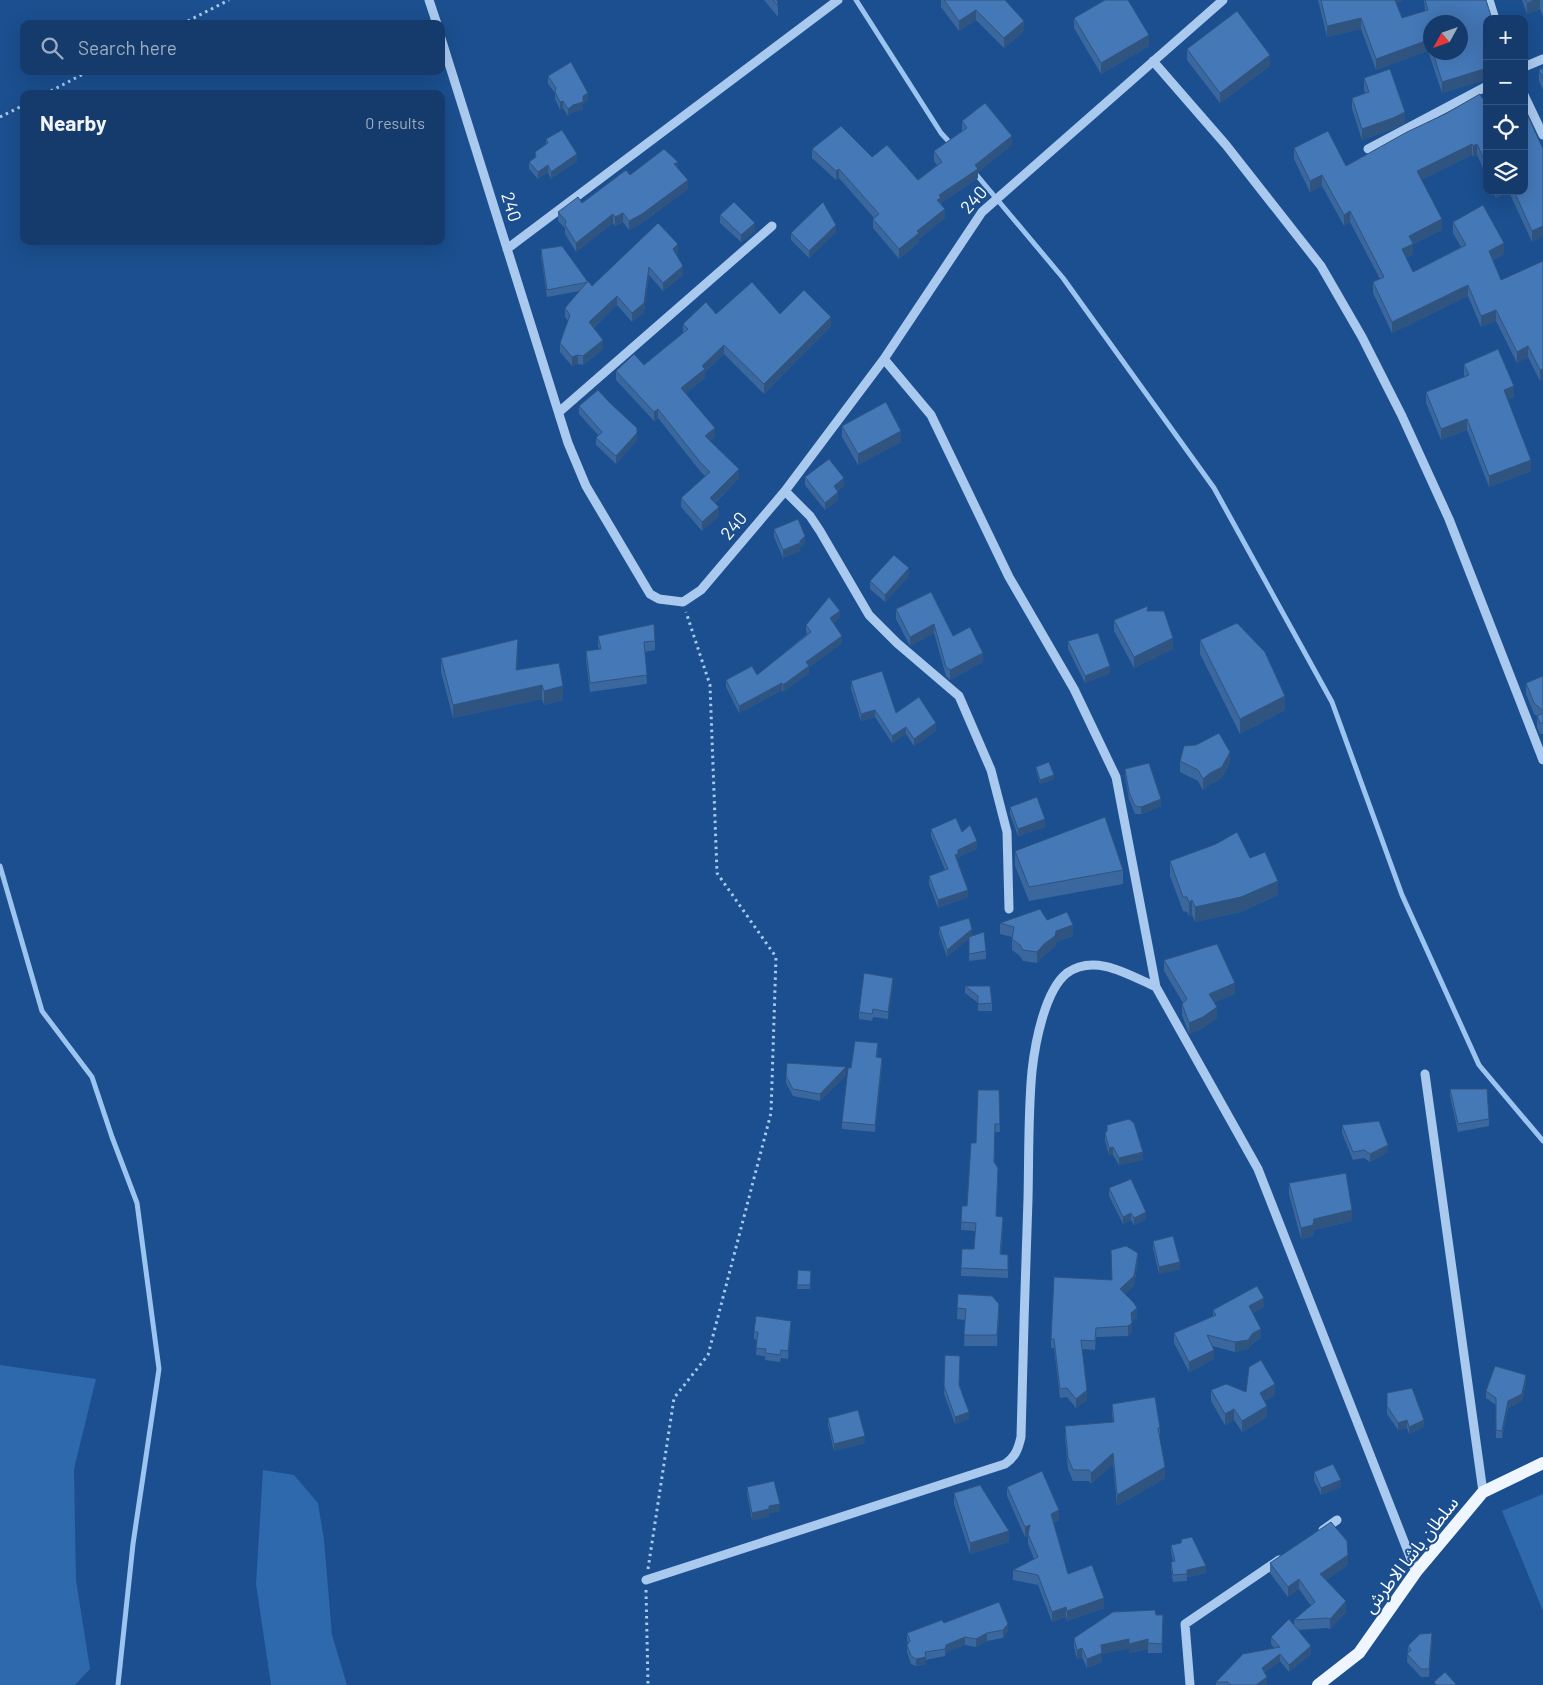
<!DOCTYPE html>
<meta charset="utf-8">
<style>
body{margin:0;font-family:Barlow,"Noto Sans Arabic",sans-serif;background:#1d4271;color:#f1f3f6}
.controls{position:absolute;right:15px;top:15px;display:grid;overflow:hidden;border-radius:10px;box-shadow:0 5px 20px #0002}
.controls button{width:45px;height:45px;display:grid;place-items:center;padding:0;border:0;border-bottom:1px solid #33557e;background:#143b6b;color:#f1f3f6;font:25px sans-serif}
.compass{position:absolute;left:1423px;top:15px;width:45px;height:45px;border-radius:50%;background:#143b6b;box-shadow:0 5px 20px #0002;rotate:230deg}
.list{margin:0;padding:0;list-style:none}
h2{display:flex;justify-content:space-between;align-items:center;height:65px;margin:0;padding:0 20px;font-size:21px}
h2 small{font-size:16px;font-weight:400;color:#9dadc1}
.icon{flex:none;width:28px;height:28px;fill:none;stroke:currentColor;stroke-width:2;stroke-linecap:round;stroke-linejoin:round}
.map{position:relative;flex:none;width:1543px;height:1685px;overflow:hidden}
.search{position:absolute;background:#143b6b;box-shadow:0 5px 20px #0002;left:20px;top:20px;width:425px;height:55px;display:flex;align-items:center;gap:12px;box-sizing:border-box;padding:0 18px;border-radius:10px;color:#9dadc1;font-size:19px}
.panel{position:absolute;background:#143b6b;box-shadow:0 5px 20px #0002;left:20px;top:90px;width:425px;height:155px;border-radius:10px}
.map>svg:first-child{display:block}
</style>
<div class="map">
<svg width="1543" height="1685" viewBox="0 0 1543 1685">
<rect width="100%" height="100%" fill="#1b4f8f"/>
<path fill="#2e69ad" d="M0,1365L96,1379L74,1469L76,1580L90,1669L75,1685H0Z
M263,1470L294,1475L318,1503L324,1540L332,1635L347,1685H271L256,1584Z
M1543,1494V1611L1502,1511Z"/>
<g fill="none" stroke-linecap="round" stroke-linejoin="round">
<path stroke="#9cc4f0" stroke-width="5" d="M856,0L941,133L952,145
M975,173L1063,278L1214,488L1332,702L1402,895L1479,1065L1543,1141
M0,866L42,1011L92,1077L112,1137L137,1203L159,1369L133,1544L118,1685"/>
<path stroke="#a9c9ee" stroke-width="3" stroke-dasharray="2.5 4" stroke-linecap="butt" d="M182,24L229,0
M45,94L89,71
M0,117L24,105
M648,1569L674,1398L708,1355L771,1113L776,957L717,873L710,685L686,612
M646,1590L648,1685"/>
<path stroke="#a9c9ee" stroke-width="9" d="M429,0L437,24
M1489,0L1495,19
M441,38L568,443L586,486L650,594L659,599L683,602L701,590L785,491L884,359L982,212L1223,0
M1153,61L1226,145L1321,266L1362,337L1402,416L1449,519L1543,760
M1524,67L1543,59
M1524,95L1543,135
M1368,149L1487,86
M507,249L838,0
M884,359L931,415L1009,577L1074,689L1116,777L1156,987L1258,1169L1416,1572
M559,412L772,226
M785,491L810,516L820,531L869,615L897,643L959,696L991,770L1007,832L1009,909
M1425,1074L1483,1492
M1323,1530L1337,1520
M646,1580L1005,1464C1015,1457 1018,1450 1021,1437C1023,1358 1025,1278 1028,1199C1029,1157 1028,1113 1032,1071C1035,1043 1045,990 1067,973C1095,953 1129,975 1156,987
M1190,1685L1185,1624L1279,1560"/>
<path stroke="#f0f6ff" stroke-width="12" d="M1318,1685L1359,1653L1416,1572L1483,1492L1543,1463"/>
</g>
<path fill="#3a679d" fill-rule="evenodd" d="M764,0H777L778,6V17Z
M941,0H1005L1024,31L1004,48L976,20L959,31L941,7Z
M1318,0H1402V1L1396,3L1402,18L1425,11L1424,0H1486L1487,19V79L1442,93L1428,51L1376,70L1361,29L1327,37ZM1430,22L1460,52H1430Z
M1522,0H1543V16L1540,9L1527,14Z
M1074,18L1149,46L1101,74L1074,28Z
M1187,49L1270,66L1220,103L1187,60Z
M1543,68V90L1539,81V70Z
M548,76L588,100L583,104V109L573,112L568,116L563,108L560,110L555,99V93L548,84Z
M1364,78L1405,123L1393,129L1362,140L1352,109V98L1365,93L1364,89Z
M1487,95V177L1477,155L1473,157L1472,155L1421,180L1442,230L1413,244V254L1406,258L1413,272L1461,247L1453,233V222L1504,254L1493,260L1501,280L1543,261L1540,381L1528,357L1517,363L1496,321L1481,327L1468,296L1392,333L1373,293V282L1380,279L1350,222L1344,226L1322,186L1310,192L1294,159V148L1346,166Z
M962,121L1012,145L978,172V178L941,203L945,218L919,239V242L899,259L873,228V219L874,218L839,178L836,180L812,158V149L872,157L918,180L937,165L934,161V151L962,131Z
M546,139L577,161L551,179L548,172L538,179L529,169V162L535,158V152L546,144Z
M1543,149L1532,242L1509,192L1496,198L1493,191H1524Z
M678,168L688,189L642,223L629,230L623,222L615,226L613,223L576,252L565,234V228L558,221V212L582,203L630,175Z
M720,215L755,231L741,242L720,223Z
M836,232L809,258L791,240V233Z
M541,249L588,282L592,286L678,253L676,254L683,275L663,291L649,275L644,312L632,322L617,305L593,328L603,349L583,365L578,364L572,366L560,352V343L568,321L565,317V308L580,291L547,297L541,256Z
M716,314H780L831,326L764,394L724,354L705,372V378L686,393L715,437L710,441L739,478L715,503L719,516L702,531L681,507V498L705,476L700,471L658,418L654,421L616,380V371L644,365L683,333V324Z
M1464,364L1514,397L1507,400L1531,471L1489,487L1467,430L1441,440L1426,403V392L1465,377L1464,375Z
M610,403L637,440L616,464L596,445V438L598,435L579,414V406Z
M842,426L901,442L858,465L842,437Z
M805,477L844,486L837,491L838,500L825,510L805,485Z
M774,529L805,543L800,548V551L783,558L774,537Z
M909,576L885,602L870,589V581Z
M931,592L953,636L983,662L950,680L946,676L934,633L910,646L896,619V609Z
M1148,611L1173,649L1134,668L1114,631V620Z
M840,618L833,623L842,643L809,667V673L783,692L782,690L739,713L726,687V680L757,675L807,634L806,632V625Z
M598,636L655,641V650L645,652L647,684L590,692L586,661V651L599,649L598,646Z
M1200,640L1285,710L1240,734L1200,654Z
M1068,641L1110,673L1085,683L1068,649Z
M518,653L517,669L563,700L544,705L542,699L453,718L441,672V658Z
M1543,676V734H1540L1537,727V716L1534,714L1526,694V683Z
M851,681L896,713L936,731L914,746L906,734L892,743L875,717L861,721L851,689Z
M1180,761L1230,763L1222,778L1210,784L1203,790L1198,781L1180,772Z
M1036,767L1054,779L1040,784L1036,770Z
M1125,769L1161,806L1141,814H1135L1129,799L1125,776Z
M1010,807L1045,827L1018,836L1010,814Z
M931,829L962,832L977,849L958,857V861L968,897L938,908L929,884V876L945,870L931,836Z
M1015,851L1123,870V884L1029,901L1015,866Z
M1250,858L1278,895L1241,912L1195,922L1192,915L1189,916L1187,912L1183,911L1170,876V861Z
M1047,920L1073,936L1056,942L1055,947L1044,955L1037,963L1023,961L1020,956L1012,950V937L1000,934V923Z
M939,927L972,936L986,951V959L969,961V938L947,957L939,934Z
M1164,960L1235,994L1214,1002L1217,1018L1203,1028L1189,1034L1182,1015V1004L1183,1003L1164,971Z
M893,985L888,1019L873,1017L872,1021L859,1019V1012Z
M965,986L992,1003V1011H978V1003L965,993Z
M878,1051L877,1057L882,1065L875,1132L842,1129V1122L851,1068Z
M846,1075L820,1101L793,1096L786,1083V1076Z
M1450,1089L1489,1119V1126L1458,1132L1450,1096Z
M999,1090L1000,1132H995L994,1162L998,1176L996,1216L1003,1225L1001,1254L1008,1255V1278L961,1276V1268L974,1249L976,1231L961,1230L962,1206H967Z
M1107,1125L1143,1160L1119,1165L1113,1155H1109L1105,1141V1133L1107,1131Z
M1342,1125L1388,1152L1370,1162L1364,1158L1353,1160L1342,1133Z
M1289,1183L1352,1221L1314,1230L1313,1236L1301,1239L1289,1194Z
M1109,1188L1146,1219L1134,1225L1131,1220L1123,1224L1109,1196Z
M1153,1241L1180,1269L1159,1274L1153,1248Z
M1138,1262L1134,1285L1125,1294L1137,1318L1132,1321V1332L1128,1336L1096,1337L1095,1350L1082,1349L1087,1400L1076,1408L1067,1397L1060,1398L1054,1348H1051V1339L1112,1280Z
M798,1270L811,1271L810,1289H797Z
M958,1294L999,1314L997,1346H964L965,1320L957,1319Z
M1264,1307L1253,1313L1261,1338L1253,1343L1248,1349L1235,1352L1212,1346L1214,1359L1189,1372L1174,1343V1333L1213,1316V1310Z
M791,1328L788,1359L781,1358L780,1362L765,1360V1356L756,1355L757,1340L754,1339V1332Z
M945,1355L960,1386L969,1419L955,1424L944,1394Z
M1526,1382L1522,1401L1508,1408L1502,1438H1496V1405L1486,1398V1391Z
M1211,1390L1246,1392L1275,1395L1265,1401L1267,1417L1242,1432L1234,1420L1225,1425L1211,1401Z
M1387,1393L1424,1427L1409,1434L1407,1428L1398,1430L1387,1414Z
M1112,1404L1160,1428V1439H1159L1165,1478L1117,1506L1113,1464L1091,1484L1089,1481H1073L1068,1469L1065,1437V1426L1113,1422L1112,1415Z
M828,1418L865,1443L834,1451L828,1425Z
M1314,1472L1341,1487L1321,1495L1314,1480Z
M747,1487L780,1511L769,1513V1517L752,1520L747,1494Z
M1007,1487L1059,1520L1053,1523L1068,1574L1104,1608L1067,1621L1066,1617L1052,1622L1038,1585L1013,1580V1570L1034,1559L1028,1544V1536L1025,1537L1007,1496Z
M954,1493L1009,1542L970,1554L954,1504Z
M1171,1545L1206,1573L1187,1577V1581L1173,1582L1171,1569V1562L1173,1561L1171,1552Z
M1270,1563L1348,1565L1326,1580L1346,1612L1330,1629L1327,1628L1297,1630L1311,1654L1289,1672L1280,1661L1264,1673L1267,1684L1265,1685H1216V1682L1274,1648L1271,1644V1637L1294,1626V1620L1311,1606L1299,1589L1288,1597L1270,1573Z
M999,1602L1008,1631L1003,1638L987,1641L976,1647L965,1645L946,1652L945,1656L926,1660V1664L916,1666L911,1664L907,1652V1645L908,1643L907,1640V1633L944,1623Z
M1156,1615H1163L1162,1653H1148V1649L1129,1653V1648L1102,1654V1662L1087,1668L1082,1657L1077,1659L1074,1647V1638Z
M1432,1641L1429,1677H1421L1407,1662L1408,1646Z"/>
<path fill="#305480" d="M1393,0H1402V1L1393,4Z
M1535,0H1540V9L1527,14V3Z
M976,10V20L959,31V21Z
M1361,18V29L1327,37V26Z
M1024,21V31L1004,48V38Z
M1149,35V46L1101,74V63Z
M1428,40V51L1376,70V59Z
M1270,55V66L1220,103V93Z
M1487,68V79L1442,93V82Z
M588,93V100L583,104V109L573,112L568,116V109L583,96Z
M563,101V108L560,110V102Z
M1405,112V123L1393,129L1362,140V129Z
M1012,136V145L978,172V178L941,203V207L937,200L939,195Z
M1472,144V155L1417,182V171Z
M1477,144V155L1473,157V146Z
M577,154V161L551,179V172Z
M678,162V170L674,164Z
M548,165V172L538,179V172Z
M839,169V178L836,180V171Z
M1322,175V186L1310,192V181Z
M688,180V189L642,223L629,230V221Z
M1496,191H1509V192L1496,198Z
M945,209V218L919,239V242L899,259V249L917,231Z
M1350,211V222L1344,226V215Z
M623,213V222L615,226V217Z
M613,214V223L576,252V243Z
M1442,219V230L1413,244V254L1402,260V249L1409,236Z
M755,223V231L741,242V235Z
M836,225V232L809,258V251Z
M1543,226V237L1532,242V231Z
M1504,243V254L1489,262V251Z
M678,244V253L673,258V249Z
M683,266V275L663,291V283Z
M649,267V275L644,312L632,322V313Z
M1468,285V296L1392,333V322Z
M617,296V305L589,331V322Z
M1496,310V321L1481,327V316Z
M831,317V326L764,394V384Z
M603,340V349L583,365V356Z
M724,345V354L705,372V378L681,397V388L702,366Z
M1528,346V357L1517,363V352Z
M578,355V364L572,366V357Z
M1543,369V380L1540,381V370Z
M1514,386V397L1504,401V390Z
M658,409V418L654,421V412Z
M1467,419V430L1441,440V429Z
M715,428V437L705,445V436Z
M901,431V442L858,465V454Z
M637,433V440L616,464V456Z
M1531,460V471L1489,487V476Z
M739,469V478L710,507V498Z
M844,478V486L834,493V486Z
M838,492V500L825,510V503Z
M719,507V516L702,531V522Z
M805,536V543L800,548V551L783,558V550L800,541Z
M909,568V576L885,602V595Z
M840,611V618L830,626V618Z
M934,624V633L910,646V637Z
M842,636V643L809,667V673L783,692V685L806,662Z
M1173,638V649L1134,668V657Z
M518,639V653L516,683V670Z
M983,653V662L950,680V670Z
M1110,666V673L1085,683V676Z
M782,683V690L739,713V706Z
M542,685V699L453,718V705Z
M563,686V700L544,705V691Z
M1285,696V710L1240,734V719Z
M875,710V717L861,721V714Z
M936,723V731L914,746V739Z
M906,727V734L892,743V736Z
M1230,752V763L1222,778L1210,784L1203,790V779Z
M1054,775V779L1040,784V780Z
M1161,799V806L1141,814V807Z
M1045,819V827L1018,836V829Z
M977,841V849L958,857V861L955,862V855L958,850Z
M1278,881V895L1241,912L1195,922V907Z
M968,890V897L938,908V900Z
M1192,900V915L1189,916V902Z
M1073,925V936L1056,942L1055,947L1044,955L1037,963V952L1056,931Z
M972,929V936L947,957V950Z
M893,978V985L888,1019V1012Z
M1235,983V994L1209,1005V994Z
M1217,1007V1018L1203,1028L1189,1034V1023Z
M882,1058V1065L875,1132V1125Z
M846,1067V1075L820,1101V1094Z
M1388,1145V1152L1370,1162V1154Z
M1113,1147V1155H1109V1148Z
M1143,1152V1160L1119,1165V1158Z
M1352,1210V1221L1314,1230L1313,1236L1301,1239V1228L1314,1219Z
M1146,1212V1219L1134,1225V1218Z
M1131,1213V1220L1123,1224V1217Z
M1138,1253V1262L1134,1285L1120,1299V1289Z
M1180,1262V1269L1159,1274V1267Z
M1264,1298V1307L1249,1315V1306Z
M999,1304V1314L997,1346V1335Z
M1137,1308V1318L1131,1322V1313Z
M791,1321V1328L788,1359V1351Z
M1132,1323V1332L1128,1336V1326Z
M1261,1329V1338L1253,1343L1248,1349L1235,1352V1342Z
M1214,1350V1359L1189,1372V1362Z
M1526,1375V1382L1522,1401L1508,1408L1502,1438V1431L1508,1401Z
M1275,1384V1395L1260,1404V1393Z
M1087,1390V1400L1076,1408V1399Z
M1267,1406V1417L1242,1432V1421Z
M1234,1409V1420L1225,1425V1414Z
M969,1412V1419L955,1424V1417Z
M1407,1420V1428L1398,1430V1423Z
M1424,1420V1427L1409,1434V1427Z
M865,1436V1443L834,1451V1444Z
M1113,1453V1464L1091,1484V1473Z
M1165,1467V1478L1117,1506V1495Z
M1341,1480V1487L1321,1495V1488Z
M780,1504V1511L769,1513V1517L752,1520V1513L769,1506Z
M1059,1510V1520L1051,1524V1514Z
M1030,1525V1535L1025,1537V1527Z
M1009,1531V1542L970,1554V1543Z
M1348,1555V1565L1320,1584V1574Z
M1206,1566V1573L1187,1577V1581V1570Z
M1299,1579V1589L1288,1597V1587Z
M1104,1598V1608L1067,1621V1611Z
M1346,1601V1612L1330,1629V1619Z
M1066,1607V1617L1052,1622V1612Z
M1008,1624V1631L1003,1638V1630Z
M987,1633V1641L976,1647V1639Z
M1432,1633V1641L1429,1677V1669Z
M965,1637V1645L946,1652L945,1656V1649L946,1645Z
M1129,1639V1648L1102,1654V1662L1087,1668V1659L1101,1645Z
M1148,1639V1649L1129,1653V1644Z
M1311,1646V1654L1289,1672V1665Z
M1082,1648V1657L1077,1659V1650Z
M1280,1654V1661L1262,1675V1668Z
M926,1657V1664L916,1666V1659Z
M1267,1677V1684L1265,1685H1256Z"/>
<path fill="#4478b7" stroke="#305480" d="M773,0H777L778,6Z
M944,0H1005L1024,21L1004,38L976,10L959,21Z
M1105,0H1128L1149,35L1101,63L1074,18Z
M1321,0H1395L1402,18L1428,10L1425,0H1486L1492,19H1487V68L1442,82L1433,52H1460V22H1430V46L1428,40L1376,59L1361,18L1327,26Z
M1526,0H1535L1527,3Z
M1237,11L1270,55L1220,93L1187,49Z
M571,62L588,93L583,96V102L573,105L568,109L563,101L560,102L555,92L556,88L548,76Z
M1543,68V79L1539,70Z
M1390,69L1405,112L1393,118L1362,129L1352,98L1369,92L1364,78Z
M1480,94L1482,98L1487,95V166L1477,144L1473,146L1472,144L1417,171L1442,219L1409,236L1413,244L1402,249L1413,272L1466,245L1453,222L1483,205L1504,243L1489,251L1501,280L1543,261V369L1540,370L1528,346L1517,352L1496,310L1481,316L1468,285L1392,322L1373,282L1384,277L1350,211L1344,215L1322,175L1310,181L1294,148L1328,131L1346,166L1407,132L1445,114Z
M985,103L1012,136L975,165L978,169L939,195L941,198L937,200L945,209L917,231L919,233L899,249L873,219L879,214L839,169L836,171L812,149L841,126L872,157L887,145L918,180L942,162L934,151L967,128L962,121Z
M1524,107L1543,149V226L1532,231L1514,191H1524Z
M562,130L577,154L551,172L548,165L538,172L529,162L536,157L535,152L548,143L546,139Z
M664,149L678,162L674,164L688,180L642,214L629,221L623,213L615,217L613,214L576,243L565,225L566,221L558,212L578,197L582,203L626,170L630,175Z
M734,202L755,223L741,235L720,215Z
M823,202L836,225L809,251L791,233Z
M658,223L678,244L673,249L683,266L663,283L649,267L644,303L632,313L617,296L589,322L603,340L583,356L578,355L572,357L560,343L570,315L565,308L588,281L592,286Z
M562,246L588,282L547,290L541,249Z
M752,282L780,314L804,290L831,317L764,384L724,345L702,366L705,369L681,388L715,428L705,436L739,469L710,498L719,507L702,522L681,498L710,472L700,462L658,409L654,412L616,371L634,354L644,365L688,329L683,324L706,302L716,314Z
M1498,349L1514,386L1504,390L1531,460L1489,476L1467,419L1441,429L1426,392L1469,375L1464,364Z
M598,390L610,403L637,428V433L616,456L596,438L602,432L579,406Z
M886,402L901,431L858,454L842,426Z
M829,459L844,478L834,486L838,492L825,503L805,477Z
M798,519L805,536L800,541V543L783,550L774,529Z
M894,555L909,568L885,595L870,581Z
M931,592L953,636L970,627L983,653L950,670L946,667L934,624L910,637L896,609Z
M829,597L840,611L830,618L842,636L806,662L809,666L783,685L782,683L739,706L726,680L752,666L757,675L811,632L806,625Z
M1148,606L1147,611H1164L1173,638L1134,657L1114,620Z
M1237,623L1265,652L1285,696L1240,719L1200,640Z
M654,624L655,641L644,642L647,675L590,683L586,651L601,649L598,636Z
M1098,633L1110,666L1085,676L1068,641Z
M518,639L516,670L559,663L563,686L544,691L542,685L453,705L441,658Z
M882,671L896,713L919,697L936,723L914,739L906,727L892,736L875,710L861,714L851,681Z
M1543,676V711L1534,703L1526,683Z
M1543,713V723H1540L1537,716Z
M1219,733L1230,752L1222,767L1210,773L1203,779L1198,770L1180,761L1184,746L1196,745Z
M1049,762L1054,775L1040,780L1036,767Z
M1149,763L1161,799L1141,807L1135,806L1129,792L1125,769Z
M1037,797L1045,819L1018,829L1010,807Z
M1105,817L1123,870L1029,887L1015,851Z
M956,818L962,832L970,825L977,841L958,850V854L955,855L968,890L938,900L929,876L948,869L931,829Z
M1237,832L1250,858L1265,852L1278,881L1241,897L1195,907L1192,900L1189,902L1187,897H1183L1170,861L1216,844Z
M1040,909L1047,920L1067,912L1073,925L1056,931L1055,936L1044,944L1037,952L1023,950L1020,945L1012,939L1014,927L1000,923Z
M969,918L972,929L947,950L939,927Z
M984,932L986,951L969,954V937Z
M1217,944L1235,983L1209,994L1217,1007L1203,1017L1189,1023L1182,1004L1187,999L1164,960Z
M864,973L893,978L888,1012L873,1009L872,1014L859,1012Z
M965,986H990L992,1003L978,1004V996Z
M855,1041L878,1043L876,1057L882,1058L875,1125L842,1122L848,1068H851Z
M787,1063L846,1067L820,1094L793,1089L786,1076Z
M1450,1089H1487L1489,1119L1458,1124Z
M978,1090H999L1000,1124H995L994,1162L998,1168L996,1216L1003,1217L1000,1254L1008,1255V1270L961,1268L962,1249H974L976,1223L961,1222L962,1206H967L971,1143H976Z
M1129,1119L1134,1123L1143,1152L1119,1158L1113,1147L1109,1148L1105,1133L1107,1131V1125Z
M1379,1121L1388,1145L1370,1154L1364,1150L1353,1152L1342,1125Z
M1346,1173L1352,1210L1314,1219L1313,1225L1301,1228L1289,1183Z
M1131,1179L1146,1212L1134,1218L1131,1213L1123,1217L1109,1188Z
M1173,1236L1180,1262L1159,1267L1153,1241Z
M1126,1246L1138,1253L1134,1276L1120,1289L1134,1303L1137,1308L1131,1313L1132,1323L1128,1326L1096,1328L1095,1341L1081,1340L1087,1390L1076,1399L1067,1388L1060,1389L1054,1339H1051L1054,1277L1112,1280L1111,1250Z
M798,1270L811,1271L810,1285H797Z
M1257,1286L1264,1298L1249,1306L1261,1329L1253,1333L1248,1340L1235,1342L1207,1335L1214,1350L1189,1362L1174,1333L1216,1315L1213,1310Z
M958,1294L992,1296L999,1304L997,1335H964L966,1309L957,1308Z
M756,1316L791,1321L788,1351L781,1350L780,1355L765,1353L766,1349L756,1348L758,1332H754Z
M945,1355L960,1356L959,1385L969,1412L955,1417L944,1386Z
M1261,1360L1275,1384L1260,1393L1267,1406L1242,1421L1234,1409L1225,1414L1211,1390L1226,1384L1246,1392L1249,1367Z
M1495,1366L1526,1375L1522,1394L1508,1401L1502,1431L1496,1430V1398L1486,1391Z
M1412,1388L1424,1420L1409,1427L1407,1420L1398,1423L1387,1406V1393Z
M1155,1397L1160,1428H1158L1165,1467L1117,1495L1113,1453L1091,1473L1089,1470H1073L1068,1458L1065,1426L1114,1422L1112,1404Z
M858,1410L865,1436L834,1444L828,1418Z
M1333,1464L1341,1480L1321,1488L1314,1472Z
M1042,1471L1059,1510L1051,1514L1068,1574L1092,1565L1104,1598L1067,1611L1066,1607L1052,1612L1038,1575L1013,1570L1038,1557L1028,1534L1030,1525L1025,1527L1007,1487Z
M774,1481L780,1504L769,1506V1509L752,1513L747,1487Z
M980,1485L1009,1531L970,1543L954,1493Z
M1331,1522L1347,1541L1348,1555L1320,1574L1346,1601L1330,1619L1327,1618L1294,1620L1315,1602L1299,1579L1288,1587L1270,1563Z
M1192,1537L1206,1566L1187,1570V1574L1173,1575L1171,1562L1175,1561L1171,1545L1181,1543L1182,1539Z
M999,1602L1008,1624L1003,1630L987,1633L976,1639L965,1637L946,1645L945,1649L925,1652L926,1657L916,1659L911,1656L907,1645L910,1641L907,1633L942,1620L944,1623Z
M1155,1610L1156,1615H1163L1162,1644L1148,1643V1639L1129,1644V1639L1101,1645L1102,1653L1087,1659L1082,1648L1077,1650L1074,1638L1113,1612Z
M1289,1619L1311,1646L1289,1665L1280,1654L1262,1668L1267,1677L1256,1685H1231L1228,1682H1216L1243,1654L1280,1647L1271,1637Z
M1432,1633L1429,1669H1421L1407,1654L1411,1650L1408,1646L1420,1634Z
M1445,1672L1456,1684L1454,1685H1436L1434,1682Z"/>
<g text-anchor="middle" stroke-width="4" stroke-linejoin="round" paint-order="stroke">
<g font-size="18" fill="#fff" stroke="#1b4f8f">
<text transform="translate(974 200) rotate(-48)" y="6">240</text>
<text transform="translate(511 207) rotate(73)" y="6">240</text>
<text transform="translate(734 526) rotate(-50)" y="6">240</text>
<text transform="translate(1411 1555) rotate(-52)" y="6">سلطان باشا الاطرش</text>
</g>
</g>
</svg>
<div class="controls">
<button>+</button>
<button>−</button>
<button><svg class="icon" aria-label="locate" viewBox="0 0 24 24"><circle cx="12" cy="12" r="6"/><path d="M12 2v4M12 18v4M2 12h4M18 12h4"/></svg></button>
<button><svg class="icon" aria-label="layers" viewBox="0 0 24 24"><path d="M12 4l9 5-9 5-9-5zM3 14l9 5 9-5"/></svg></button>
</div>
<svg class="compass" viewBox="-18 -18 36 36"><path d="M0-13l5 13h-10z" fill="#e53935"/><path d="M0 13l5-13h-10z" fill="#9dadc1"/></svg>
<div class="search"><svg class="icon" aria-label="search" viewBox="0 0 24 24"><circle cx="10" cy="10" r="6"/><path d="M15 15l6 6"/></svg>Search here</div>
<section class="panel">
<h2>Nearby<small>0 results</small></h2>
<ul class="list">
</ul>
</section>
</div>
